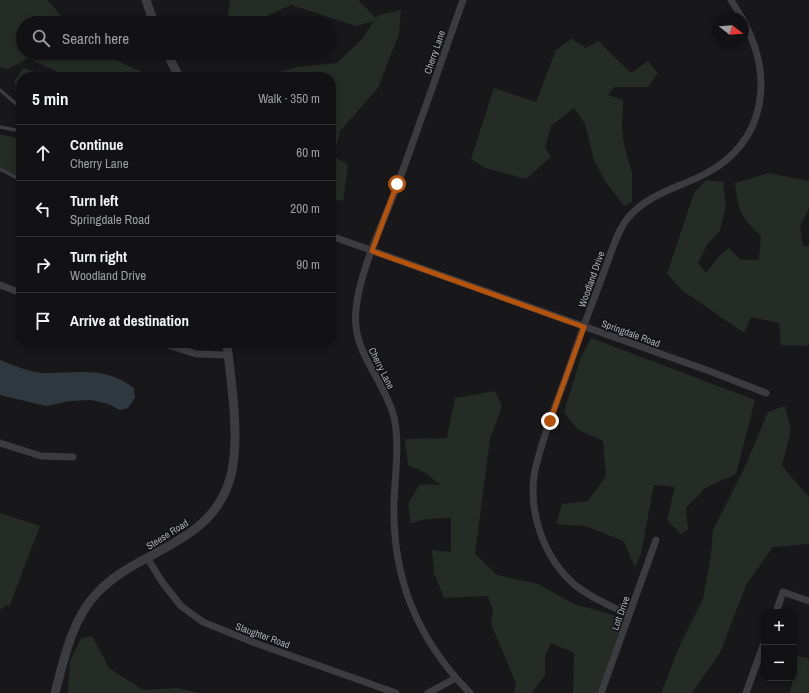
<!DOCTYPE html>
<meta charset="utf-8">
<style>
body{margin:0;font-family:"Archivo Narrow",sans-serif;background:#1b1b1d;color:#f1f3f6}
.controls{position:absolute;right:12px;bottom:12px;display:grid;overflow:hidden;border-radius:8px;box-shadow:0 2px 6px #0003}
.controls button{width:36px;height:36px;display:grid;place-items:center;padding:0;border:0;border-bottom:1px solid #313234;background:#121214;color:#f1f3f6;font:20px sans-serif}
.compass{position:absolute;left:713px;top:12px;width:36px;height:36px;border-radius:50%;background:#121214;box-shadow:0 2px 6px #0003;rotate:107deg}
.stop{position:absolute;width:12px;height:12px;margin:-9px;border:3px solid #b45309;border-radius:50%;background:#fff}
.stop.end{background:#b45309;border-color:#fff;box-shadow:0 1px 4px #0008}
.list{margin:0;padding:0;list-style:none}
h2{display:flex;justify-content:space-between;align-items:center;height:52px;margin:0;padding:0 16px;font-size:17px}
h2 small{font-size:13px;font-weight:400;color:#9c9ea0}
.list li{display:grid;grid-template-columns:26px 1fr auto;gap:12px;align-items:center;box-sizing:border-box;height:56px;padding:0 16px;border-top:1px solid #313234}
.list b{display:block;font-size:15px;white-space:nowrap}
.list p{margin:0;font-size:13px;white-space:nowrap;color:#9c9ea0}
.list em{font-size:13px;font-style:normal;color:#9c9ea0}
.icon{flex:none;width:22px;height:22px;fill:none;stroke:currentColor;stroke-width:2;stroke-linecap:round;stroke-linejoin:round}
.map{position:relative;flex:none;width:809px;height:693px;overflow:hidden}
.search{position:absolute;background:#121214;box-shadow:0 2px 6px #0003;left:16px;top:16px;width:320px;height:44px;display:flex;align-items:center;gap:10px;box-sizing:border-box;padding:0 14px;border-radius:22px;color:#9c9ea0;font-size:15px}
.panel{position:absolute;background:#121214;box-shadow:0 2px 6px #0003;left:16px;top:72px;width:320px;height:276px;border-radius:16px}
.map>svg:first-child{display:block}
</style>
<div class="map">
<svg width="809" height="693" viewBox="0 0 809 693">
<rect width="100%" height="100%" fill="#18181a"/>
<path fill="#242c25" d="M0,0H47L68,23H23V53H100L153,77H65L62,74L28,58L8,69L0,67Z
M230,0H358L376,18L379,15L401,10L399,34L378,88L340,131L334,156L348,165L343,201L331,199V77H259L298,67L337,63L363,38L374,21L356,26L291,5L268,15L270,23H227Z
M571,39L586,48L598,41L631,73L648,61L658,73L648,87H614L608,95L623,100L622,127L624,145L632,173V201L624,206L605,181L594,160L585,124L574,108L551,126L545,147L551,157L526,179L485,168L471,159L494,88L536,102L556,50Z
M23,68L44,75L45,77H21V96L14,82Z
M0,134L21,139V180L0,171Z
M769,173L809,181V208L800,227L803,246H809V343L807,346L781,345L779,323L751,317L744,333L683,291L667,274L694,193L706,180L723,182L726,206L720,230L707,245L698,263L706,273L719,256L729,248L741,260H759L761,236C741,217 738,211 735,183Z
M591,338L755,400L736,474L705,488L686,508L688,529L681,534L667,520L675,487L654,485L641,553L635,568L624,541L585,526L556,524L562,504L588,501L606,476L603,441L577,429L564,412L580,360Z
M495,391L502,406L490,439L475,554L497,575L538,584L574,604L624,618L597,693H573L574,653L551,643L545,656V675L532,693H514L516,683L491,624L493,610L488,596L444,598L434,573L432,550L451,552V518L427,519L411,523L408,504L420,484L440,485L426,473L408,465L405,439L447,438L455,398Z
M785,406L791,429L782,466L809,497V544L773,547L746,585L720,653L692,693H661L680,645L703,599L711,555L713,530L743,471L768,412Z
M0,513L40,526L9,607L6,605L0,610Z
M92,636L109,668L143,690L177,688L198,693H68L70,661L81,638Z
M794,655L809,659V693H790L793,678H794Z"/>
<path fill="#30383f" d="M0,360C13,365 28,372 42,373C76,374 104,365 134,388L135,398L128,408L120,410L108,404L91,400L70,401L46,406L0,395Z"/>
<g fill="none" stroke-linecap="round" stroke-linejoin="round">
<path stroke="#3b3b40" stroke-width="3.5" d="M0,90L21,108
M0,127L21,131
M0,169L21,180"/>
<path stroke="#3b3b40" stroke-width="7" d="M463,0C441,62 420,124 397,186C383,223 360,270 356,309C351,353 384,378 394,417C400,445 395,473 394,502C392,578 417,639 470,693
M731,0L742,18
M331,236L712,372L766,393
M0,285L21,293
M162,343L196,354L228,355
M0,443L41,456L73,457
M148,559L162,582L181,606L203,622L255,643L396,693
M776,612L783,592L809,601
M629,615C611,606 591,598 575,585C545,559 529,516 534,476C537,457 544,439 550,420C559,395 569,370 577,345C586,319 596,294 605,269C611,253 616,234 627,219C647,194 678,188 705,174C767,141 774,77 743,20
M428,693L456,678
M601,693L656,540
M746,693L764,643"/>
<path stroke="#3b3b40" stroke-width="9" d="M146,0L154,23
M167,53L179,77
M55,693C64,659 72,619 97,593C138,549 210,546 230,479C241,441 231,383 227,343"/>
</g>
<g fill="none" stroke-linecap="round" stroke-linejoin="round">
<path stroke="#b45309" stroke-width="5" d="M397,184L372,251L584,327L550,421"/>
</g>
<g text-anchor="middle" stroke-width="3" stroke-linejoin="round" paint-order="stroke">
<g font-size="10" fill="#abaeb9" stroke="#131315">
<text transform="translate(434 52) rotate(-71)" y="4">Cherry Lane</text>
<text transform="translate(591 279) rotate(-70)" y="4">Woodland Drive</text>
<text transform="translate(631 333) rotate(20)" y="4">Springdale Road</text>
<text transform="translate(382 368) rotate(63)" y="4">Cherry Lane</text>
<text transform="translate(167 534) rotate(-32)" y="4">Steese Road</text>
<text transform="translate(620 613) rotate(-70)" y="4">Lott Drive</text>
<text transform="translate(263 635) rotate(20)" y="4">Slaughter Road</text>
</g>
</g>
</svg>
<div class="controls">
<button>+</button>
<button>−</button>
</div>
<svg class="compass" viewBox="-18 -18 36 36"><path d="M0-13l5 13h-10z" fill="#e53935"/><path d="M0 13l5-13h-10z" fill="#9c9ea0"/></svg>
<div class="stop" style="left:397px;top:184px"></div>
<div class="stop end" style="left:550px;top:421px"></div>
<div class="search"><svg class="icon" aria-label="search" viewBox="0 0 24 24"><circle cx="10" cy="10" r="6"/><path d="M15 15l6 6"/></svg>Search here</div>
<section class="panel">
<h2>5 min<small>Walk · 350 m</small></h2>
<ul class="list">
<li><svg class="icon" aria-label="ahead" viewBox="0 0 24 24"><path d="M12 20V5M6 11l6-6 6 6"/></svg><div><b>Continue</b><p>Cherry Lane</p></div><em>60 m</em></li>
<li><svg class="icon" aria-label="left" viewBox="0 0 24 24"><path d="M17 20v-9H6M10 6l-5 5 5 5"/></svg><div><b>Turn left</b><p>Springdale Road</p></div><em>200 m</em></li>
<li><svg class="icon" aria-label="right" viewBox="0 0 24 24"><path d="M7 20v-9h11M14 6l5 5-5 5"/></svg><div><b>Turn right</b><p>Woodland Drive</p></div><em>90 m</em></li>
<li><svg class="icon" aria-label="arrive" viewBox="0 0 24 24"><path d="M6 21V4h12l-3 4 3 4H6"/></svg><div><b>Arrive at destination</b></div></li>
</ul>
</section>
</div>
